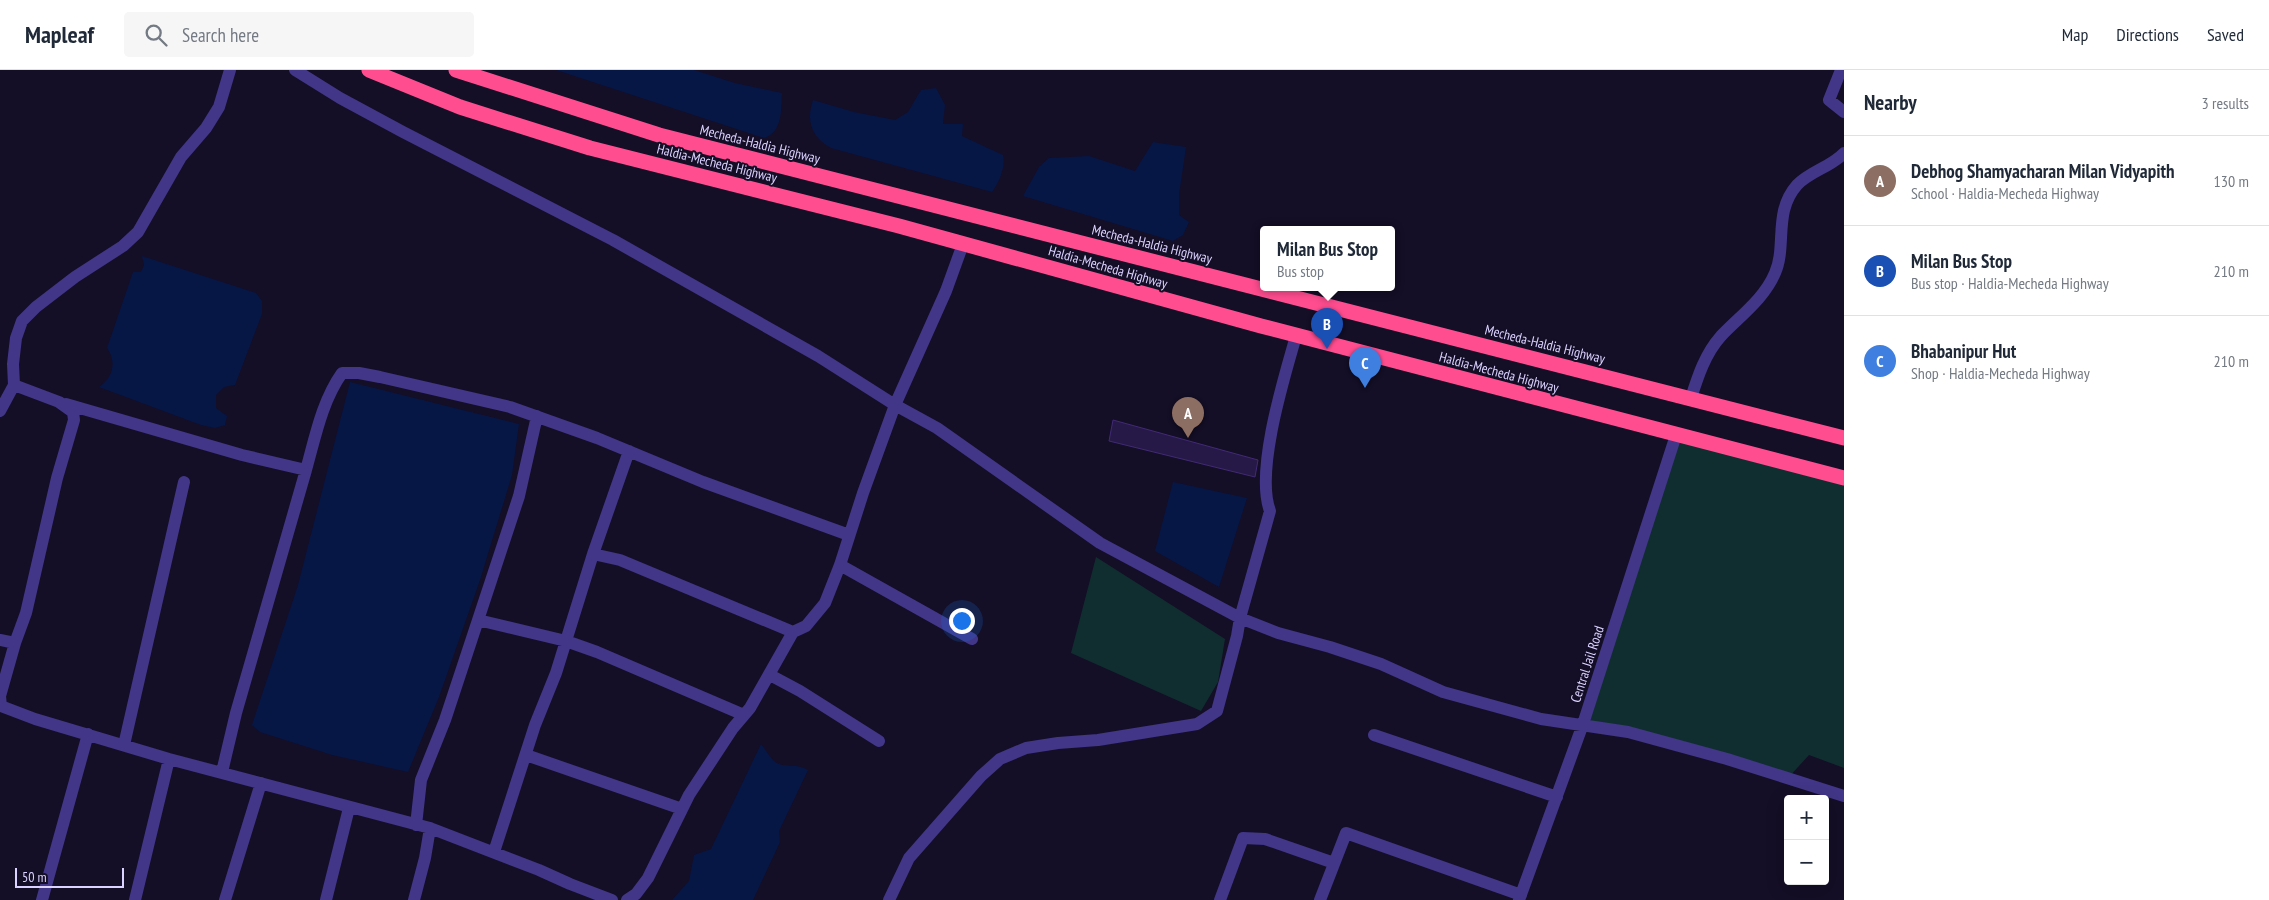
<!DOCTYPE html>
<meta charset="utf-8">
<style>
body{margin:0;font-family:"PT Sans Narrow",sans-serif;background:#f6f6f7;color:#1f2937}
.controls{position:absolute;right:15px;bottom:15px;display:grid;overflow:hidden;border-radius:5px;box-shadow:0 5px 20px #0002}
.controls button{width:45px;height:45px;display:grid;place-items:center;padding:0;border:0;border-bottom:1px solid #e0e1e3;background:#fff;color:#1f2937;font:25px sans-serif}
.scale{position:absolute;left:15px;bottom:12px;width:109px;box-sizing:border-box;padding-left:5px;border:2px solid #dcd2ff;border-top:0;font-size:14px;line-height:18px;white-space:nowrap;color:#dcd2ff;-webkit-text-stroke:4px #140e26;paint-order:stroke}
.you{position:absolute;left:961px;top:550px;width:18px;height:18px;margin:-12px;border:4px solid #fff;border-radius:50%;background:#1a73e8;box-shadow:0 0 0 8px #1a73e833}
.badge{display:grid;place-items:center;width:32px;height:32px;border-radius:50%;background:#7c3aed;color:#fff;font-size:16px;font-weight:700}
.pin{position:absolute;translate:-50% -41px;filter:drop-shadow(0 1px 2px #0008)}
.pin::after{content:'';position:absolute;top:26px;width:18px;height:15px;background:inherit;clip-path:polygon(0 0,100% 0,50% 100%)}
.popup{position:absolute;left:1260px;top:156px;width:135px;height:65px;box-sizing:border-box;display:grid;place-content:center;border-radius:5px;background:#fff;filter:drop-shadow(0 1px 4px #0005);font-size:16px;white-space:nowrap;color:#747a83}
.popup b{font-size:19px;color:#1f2937}
.popup::after{content:'';position:absolute;left:50%;top:100%;margin-left:-10px;border:10px solid transparent;border-top-color:#fff}
.list{margin:0;padding:0;list-style:none}
h2{display:flex;justify-content:space-between;align-items:center;height:65px;margin:0;padding:0 20px;font-size:21px}
h2 small{font-size:16px;font-weight:400;color:#747a83}
.list li{display:grid;grid-template-columns:32px 1fr auto;gap:15px;align-items:center;box-sizing:border-box;height:90px;padding:0 20px;border-top:1px solid #e0e1e3}
.list b{display:block;font-size:19px;white-space:nowrap}
.list p{margin:0;font-size:16px;white-space:nowrap;color:#747a83}
.list em{font-size:16px;font-style:normal;color:#747a83}
.icon{flex:none;width:28px;height:28px;fill:none;stroke:currentColor;stroke-width:2;stroke-linecap:round;stroke-linejoin:round}
.map{position:relative;flex:none;width:1844px;height:830px;overflow:hidden}
header{display:flex;align-items:center;gap:30px;box-sizing:border-box;height:70px;padding:0 25px;background:#fff;border-bottom:1px solid #e0e1e3}
header strong{font-size:24px}
nav{display:flex;gap:28px;margin-inline-start:auto;font-size:18px}
.search{width:350px;height:45px;background:#f6f6f7;display:flex;align-items:center;gap:12px;box-sizing:border-box;padding:0 18px;border-radius:5px;color:#747a83;font-size:19px}
main{display:flex}
aside{flex:1;background:#fff}
.map>svg:first-child{display:block}
</style>
<header>
<strong>Mapleaf</strong>
<div class="search"><svg class="icon" aria-label="search" viewBox="0 0 24 24"><circle cx="10" cy="10" r="6"/><path d="M15 15l6 6"/></svg>Search here</div>
<nav><a>Map</a><a>Directions</a><a>Saved</a></nav>
</header>
<main>
<div class="map">
<svg width="1844" height="830" viewBox="0 0 1844 830">
<rect width="100%" height="100%" fill="#140e26"/>
<path fill="#102e30" d="M1676,365L1844,408V698L1809,685L1788,708L1583,654Z
M1096,487L1225,569L1218,612L1201,641L1071,583Z"/>
<path fill="#071745" d="M556,0H694L735,13L782,23C781,39 783,62 764,68Z
M936,18L945,35L943,54H963L962,66L1003,85C1006,96 999,113 992,122L831,78C811,67 806,51 813,30L854,42L895,50L908,42L921,20Z
M1153,72L1186,77L1179,125V145L1189,152L1183,165L1173,171L1023,126L1039,97L1049,88L1089,86L1135,101Z
M142,186L256,223L262,231V244L235,315L224,317L216,325V338L227,346L225,355L215,358L201,355L99,317C113,308 117,292 107,278L133,202H141L144,195Z
M350,312L519,354L512,405L480,510L439,627L408,702L332,685L260,662L252,655L298,515Z
M1173,412L1247,428L1219,517L1155,481Z
M761,674C765,679 769,686 774,691C782,699 795,692 808,700L779,761L780,772L753,830H672L689,811L694,785L711,779Z"/>
<path fill="#271947" stroke="#402a75" d="M1113,350L1258,390L1255,407L1109,371Z"/>
<g fill="none" stroke-linecap="round" stroke-linejoin="round">
<path stroke="#413687" stroke-width="12" d="M295,0L340,28L403,62L613,170L818,286L895,335L863,423L840,495L825,533L806,556L793,562L750,638L733,658L689,725L648,808L636,824L627,830
M1841,0L1829,30L1844,42
M963,174L946,221L895,335L937,358L1100,473L1240,548L1278,563L1330,577L1381,594L1443,622L1541,649L1628,662L1727,689L1844,726
M14,315L59,332L73,342L74,350L57,408L26,543L15,573L0,626L1,636L35,649L169,689L430,758L539,800L570,814L612,830
M1691,328C1698,306 1705,284 1721,266C1740,246 1764,229 1775,203C1787,176 1773,142 1797,115C1810,101 1831,97 1844,83
M66,334L242,385L306,400C315,368 322,331 342,303H359L380,307L510,337L597,368L703,412L849,465
M0,341L14,315L13,294L16,268L22,251L36,237L75,207L123,176L138,162L181,87L206,58L219,37L230,0
M593,484L629,381
M840,495L972,569
M478,550L566,571L597,582L744,645
M0,570L15,573
M770,605L800,621L879,671
M1374,665L1557,727
M124,675L184,412
M526,685L682,739
M222,702L236,643L306,400
M416,755L421,710L445,650L519,426L537,346
M494,782L535,655L556,603L593,484L620,490L793,562
M42,830L88,664
M135,830L169,689
M225,830L261,713
M326,830L349,738
M414,830L425,788L430,758
M889,830L909,788L981,706L1000,689L1026,678L1058,673L1098,670L1197,654L1217,641L1237,566L1240,548L1270,441C1255,401 1284,308 1296,266
M1220,830L1243,768L1265,769L1334,793
M1320,830L1346,763L1521,825
M1519,830L1583,654L1676,365"/>
<path stroke="#ff4d90" stroke-width="15" d="M369,0L460,37L590,78L899,156L1261,256L1844,408
M456,0L659,65L1844,368"/>
</g>
<g text-anchor="middle" stroke-width="4" stroke-linejoin="round" paint-order="stroke">
<g font-size="14" fill="#dcd2ff" stroke="#140e26">
<text transform="translate(760 74) rotate(14)" y="5">Mecheda-Haldia Highway</text>
<text transform="translate(717 93) rotate(14)" y="5">Haldia-Mecheda Highway</text>
<text transform="translate(1152 174) rotate(14)" y="5">Mecheda-Haldia Highway</text>
<text transform="translate(1108 197) rotate(16)" y="5">Haldia-Mecheda Highway</text>
<text transform="translate(1545 274) rotate(14)" y="5">Mecheda-Haldia Highway</text>
<text transform="translate(1499 302) rotate(15)" y="5">Haldia-Mecheda Highway</text>
<text transform="translate(1587 594) rotate(-72)" y="5">Central Jail Road</text>
</g>
</g>
</svg>
<div class="controls">
<button>+</button>
<button>−</button>
</div>
<div class="scale">50 m</div>
<div class="you"></div>
<div class="pin badge" style="left:1188px;top:368px;background:#8d6e63">A</div>
<div class="pin badge" style="left:1327px;top:279px;background:#1a4fb4">B</div>
<div class="popup"><b>Milan Bus Stop</b>Bus stop</div>
<div class="pin badge" style="left:1365px;top:318px;background:#3f7fe0">C</div>
</div>
<aside>
<h2>Nearby<small>3 results</small></h2>
<ul class="list">
<li><span class="badge" style="background:#8d6e63">A</span><div><b>Debhog Shamyacharan Milan Vidyapith</b><p>School · Haldia-Mecheda Highway</p></div><em>130 m</em></li>
<li><span class="badge" style="background:#1a4fb4">B</span><div><b>Milan Bus Stop</b><p>Bus stop · Haldia-Mecheda Highway</p></div><em>210 m</em></li>
<li><span class="badge" style="background:#3f7fe0">C</span><div><b>Bhabanipur Hut</b><p>Shop · Haldia-Mecheda Highway</p></div><em>210 m</em></li>
</ul>
</aside>
</main>
